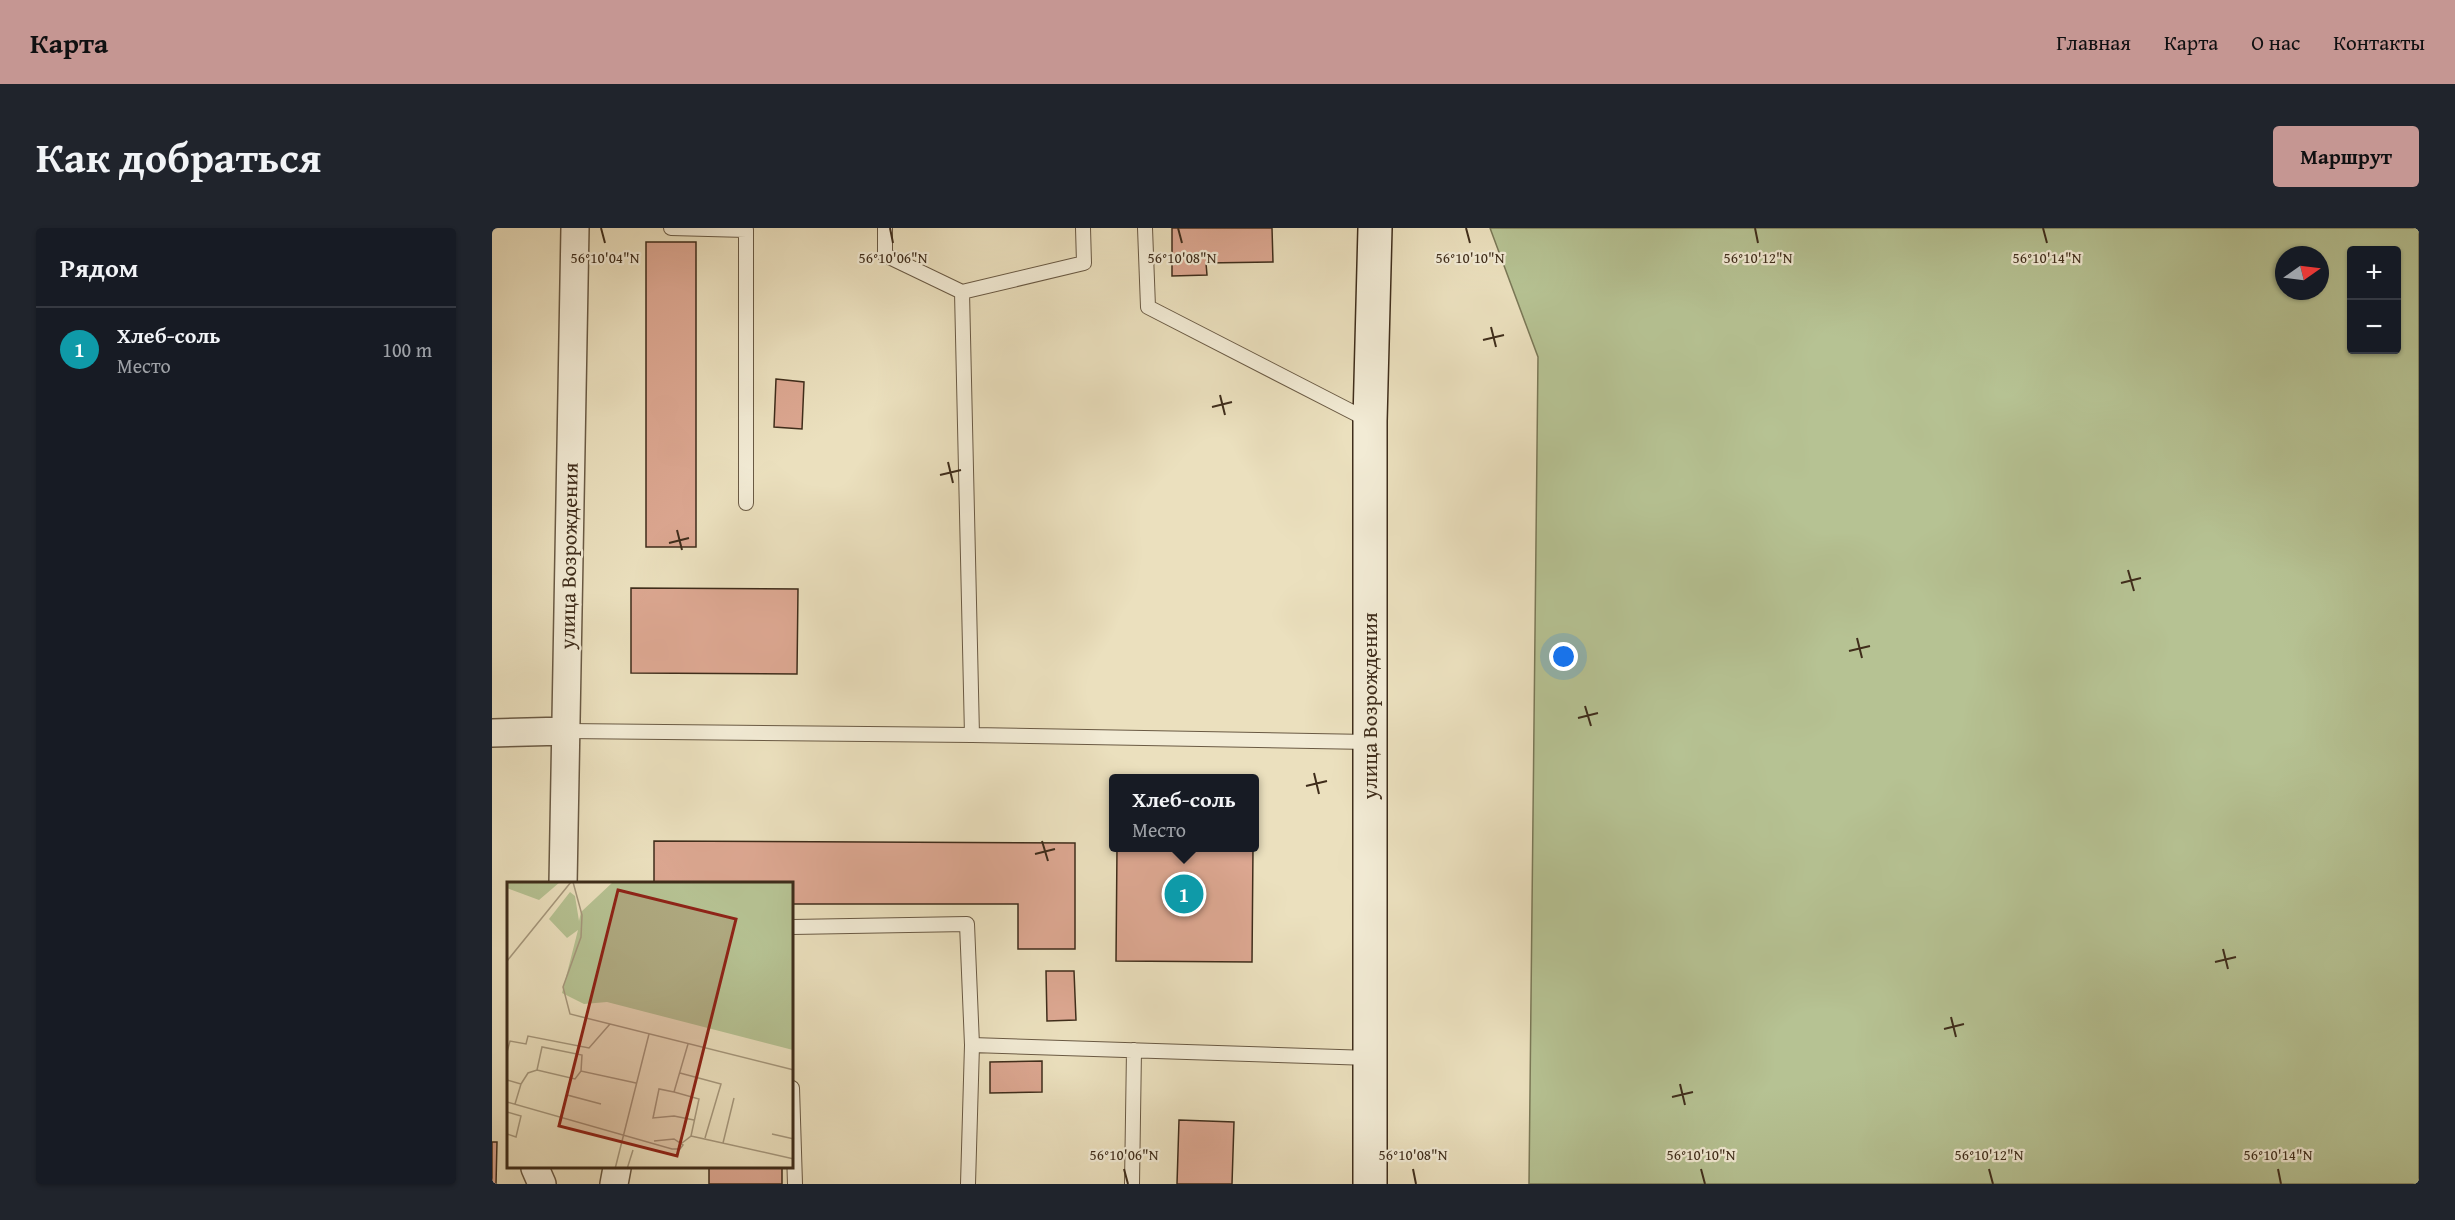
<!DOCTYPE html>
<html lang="ru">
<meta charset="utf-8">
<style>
body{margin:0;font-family:"Gentium Book Plus",serif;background:#20242c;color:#f1f3f6}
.controls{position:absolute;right:18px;top:18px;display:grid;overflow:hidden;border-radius:6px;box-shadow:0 2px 4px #0004}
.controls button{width:54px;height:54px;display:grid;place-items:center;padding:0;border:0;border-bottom:2px solid #363941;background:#171b24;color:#f1f3f6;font:30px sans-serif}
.compass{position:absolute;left:1783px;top:18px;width:54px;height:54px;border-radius:50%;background:#171b24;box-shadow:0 2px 4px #0004;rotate:76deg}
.you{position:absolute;left:1072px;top:429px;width:21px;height:21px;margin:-15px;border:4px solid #fff;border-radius:50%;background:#1a73e8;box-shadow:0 0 0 9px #1a73e833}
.badge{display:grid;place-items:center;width:39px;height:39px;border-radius:50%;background:#c59692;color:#fff;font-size:20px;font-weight:700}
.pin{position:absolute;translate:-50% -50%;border:3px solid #fff;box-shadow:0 2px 6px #0006}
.popup{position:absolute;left:617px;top:546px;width:150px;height:78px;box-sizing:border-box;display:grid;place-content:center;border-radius:6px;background:#171b24;filter:drop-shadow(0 2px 4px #0005);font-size:20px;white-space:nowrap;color:#9ea1a6}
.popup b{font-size:22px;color:#f1f3f6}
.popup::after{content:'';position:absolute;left:50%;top:100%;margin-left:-12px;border:12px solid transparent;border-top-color:#171b24}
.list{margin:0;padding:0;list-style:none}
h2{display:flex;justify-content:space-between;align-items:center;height:78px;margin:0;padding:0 24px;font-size:26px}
h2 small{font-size:20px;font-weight:400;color:#9ea1a6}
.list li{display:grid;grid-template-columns:39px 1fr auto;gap:18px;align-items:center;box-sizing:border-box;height:84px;padding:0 24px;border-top:2px solid #363941}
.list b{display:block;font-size:22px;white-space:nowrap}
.list p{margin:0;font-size:20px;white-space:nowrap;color:#9ea1a6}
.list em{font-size:20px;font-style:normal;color:#9ea1a6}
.map{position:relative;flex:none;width:1927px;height:956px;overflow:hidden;border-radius:6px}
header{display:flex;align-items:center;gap:36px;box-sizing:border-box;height:84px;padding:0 30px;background:#c59692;color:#111}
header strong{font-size:28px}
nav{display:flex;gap:33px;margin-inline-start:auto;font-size:21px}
.intro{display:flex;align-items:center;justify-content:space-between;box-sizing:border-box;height:144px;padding:0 36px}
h1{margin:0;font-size:42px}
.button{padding:15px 27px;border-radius:6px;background:#c59692;color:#111;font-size:21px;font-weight:700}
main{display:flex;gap:36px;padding:0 36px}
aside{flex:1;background:#171b24;border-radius:6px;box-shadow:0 2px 4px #0004}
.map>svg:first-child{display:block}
</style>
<header>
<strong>Карта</strong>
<nav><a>Главная</a><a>Карта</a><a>О нас</a><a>Контакты</a></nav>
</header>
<div class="intro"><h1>Как добраться</h1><a class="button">Маршрут</a></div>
<main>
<aside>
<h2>Рядом<small></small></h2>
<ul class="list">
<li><span class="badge" style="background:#0f9aa8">1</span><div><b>Хлеб-соль</b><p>Место</p></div><em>100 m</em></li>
</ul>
</aside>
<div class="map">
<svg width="1927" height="956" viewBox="0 0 1927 956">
<rect width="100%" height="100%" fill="#ebe0be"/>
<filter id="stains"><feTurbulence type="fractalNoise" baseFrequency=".00333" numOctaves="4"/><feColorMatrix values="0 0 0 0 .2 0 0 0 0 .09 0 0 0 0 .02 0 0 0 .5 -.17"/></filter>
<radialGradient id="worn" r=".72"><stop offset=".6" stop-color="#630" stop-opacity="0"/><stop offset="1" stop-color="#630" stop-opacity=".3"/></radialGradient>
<path fill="#b6c293" stroke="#7a7857" stroke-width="1.5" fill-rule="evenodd" d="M998,0H1927V956H1037L1046,129ZM1860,22H1904V122H1860ZM1792,27H1828V63H1792Z"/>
<path fill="#dca791" stroke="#3f2d1b" stroke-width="1.5" d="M680,0H780L781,34L714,35L715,47L680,48Z
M154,14H204V319H154Z
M284,151L312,154L310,201L282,199Z
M139,360L306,361L305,446L139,445Z
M162,613L583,615V721H526V676H300V656H162Z
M625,620H761L760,734L624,733Z
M554,743H582L584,792L555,793Z
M550,833V864L498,865V834Z
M687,892L742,894L740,956H685Z
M0,914H5L4,956H0Z
M217,940H290V956H217Z"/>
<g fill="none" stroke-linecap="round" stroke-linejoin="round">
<g stroke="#6a5a44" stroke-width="16">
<path id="lane" d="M179,0L254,2V275
M393,0V27L470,64L480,507
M653,0L656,79L876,192
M470,64L592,35L591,0
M74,503L480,507L877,514
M300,699L475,696L480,817
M300,860L303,956
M476,956L480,817L878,830
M640,956L642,822"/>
</g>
<g stroke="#6a5a44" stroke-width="30">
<path id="street" d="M0,505L74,503
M71,656L83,0
M43,940L50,956
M122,956L125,940"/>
</g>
<g stroke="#3f2d1b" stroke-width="36">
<path id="secondary" d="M878,956V193L883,0"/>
</g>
<use href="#lane" stroke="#f2ebd5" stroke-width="14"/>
<use href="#street" stroke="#f2ebd5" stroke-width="27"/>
<use href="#secondary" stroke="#f2ebd5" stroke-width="33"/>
</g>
<path fill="none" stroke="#3f2d1b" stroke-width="2" d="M109,0L113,15M398,0L401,15M686,0L690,15M974,0L978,15M1263,0L1266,15M1551,0L1555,15M999,99L1004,119M991,112L1012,107M728,167L733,187M720,179L740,174M456,234L461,255M448,247L469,242M185,302L190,322M177,315L197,310M1636,342L1642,363M1629,355L1649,350M1365,410L1370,430M1357,423L1378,418M1093,478L1099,498M1086,490L1106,485M822,545L827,566M814,558L835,553M550,613L556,633M543,626L563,621M1731,721L1736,741M1723,734L1744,729M1459,789L1464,809M1452,801L1472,796M1188,856L1193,877M1180,869L1201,864M632,941L636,956M921,941L924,956M1209,941L1213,956M1497,941L1501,956M1786,941L1789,956"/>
<g text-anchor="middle" stroke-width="4.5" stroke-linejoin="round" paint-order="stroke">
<g font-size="21" fill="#3f2d1b" stroke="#f2ebd5">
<text transform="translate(77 328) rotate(-89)" y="7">улица Возрождения</text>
<text transform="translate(878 478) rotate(-90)" y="7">улица Возрождения</text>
</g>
</g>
<g transform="translate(15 654)">
<rect width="286" height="286" fill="#ebe0be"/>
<path d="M0,0H53L32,18L0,6ZM106,0H286V168L100,120L77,122L55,111L71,48L60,56L42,37L63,10L68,14L72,39L74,30Z" fill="#b6c293"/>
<path fill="none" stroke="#a6987d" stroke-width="1.5" d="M66,0L75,33L74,55L56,105L63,132L287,188M0,79L64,0M0,170L3,159L19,162L21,154L82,166L103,142M30,188L35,165L75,173L74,189M173,191L214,202L198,256M0,198L14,202L8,222M14,202L21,191L30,188L68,197L74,189L129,201M167,210L152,207L146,236L167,234L187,238M0,220L165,267H173L176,263L167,257L147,259M0,230L14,234L9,255L0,252M54,234L60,213L94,222M265,252L287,257M184,254L287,277M175,261L184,254L192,217L167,210L181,162M216,261L227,216M108,287L142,152M120,287L126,268"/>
<path fill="#8f2418" fill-opacity="0.15" stroke="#8f2418" stroke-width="3" d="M111,8L229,37L170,274L52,244Z"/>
<rect width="286" height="286" fill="none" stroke="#3f2d1b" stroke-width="3"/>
</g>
<g font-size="15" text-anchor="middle" fill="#3f2d1b" stroke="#f2ebd5" stroke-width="4.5" stroke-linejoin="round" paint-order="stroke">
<text x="113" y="35">56°10'04"N</text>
<text x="401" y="35">56°10'06"N</text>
<text x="690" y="35">56°10'08"N</text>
<text x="978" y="35">56°10'10"N</text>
<text x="1266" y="35">56°10'12"N</text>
<text x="1555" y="35">56°10'14"N</text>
<text x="632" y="932">56°10'06"N</text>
<text x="921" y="932">56°10'08"N</text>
<text x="1209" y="932">56°10'10"N</text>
<text x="1497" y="932">56°10'12"N</text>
<text x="1786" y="932">56°10'14"N</text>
</g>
<rect width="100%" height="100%" filter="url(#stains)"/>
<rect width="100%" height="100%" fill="url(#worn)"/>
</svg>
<div class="controls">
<button>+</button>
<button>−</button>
</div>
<svg class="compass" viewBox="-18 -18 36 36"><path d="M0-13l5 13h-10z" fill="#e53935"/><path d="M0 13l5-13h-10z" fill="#9ea1a6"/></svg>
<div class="you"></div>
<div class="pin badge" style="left:692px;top:666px;background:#0f9aa8">1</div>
<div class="popup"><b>Хлеб-соль</b>Место</div>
</div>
</main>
